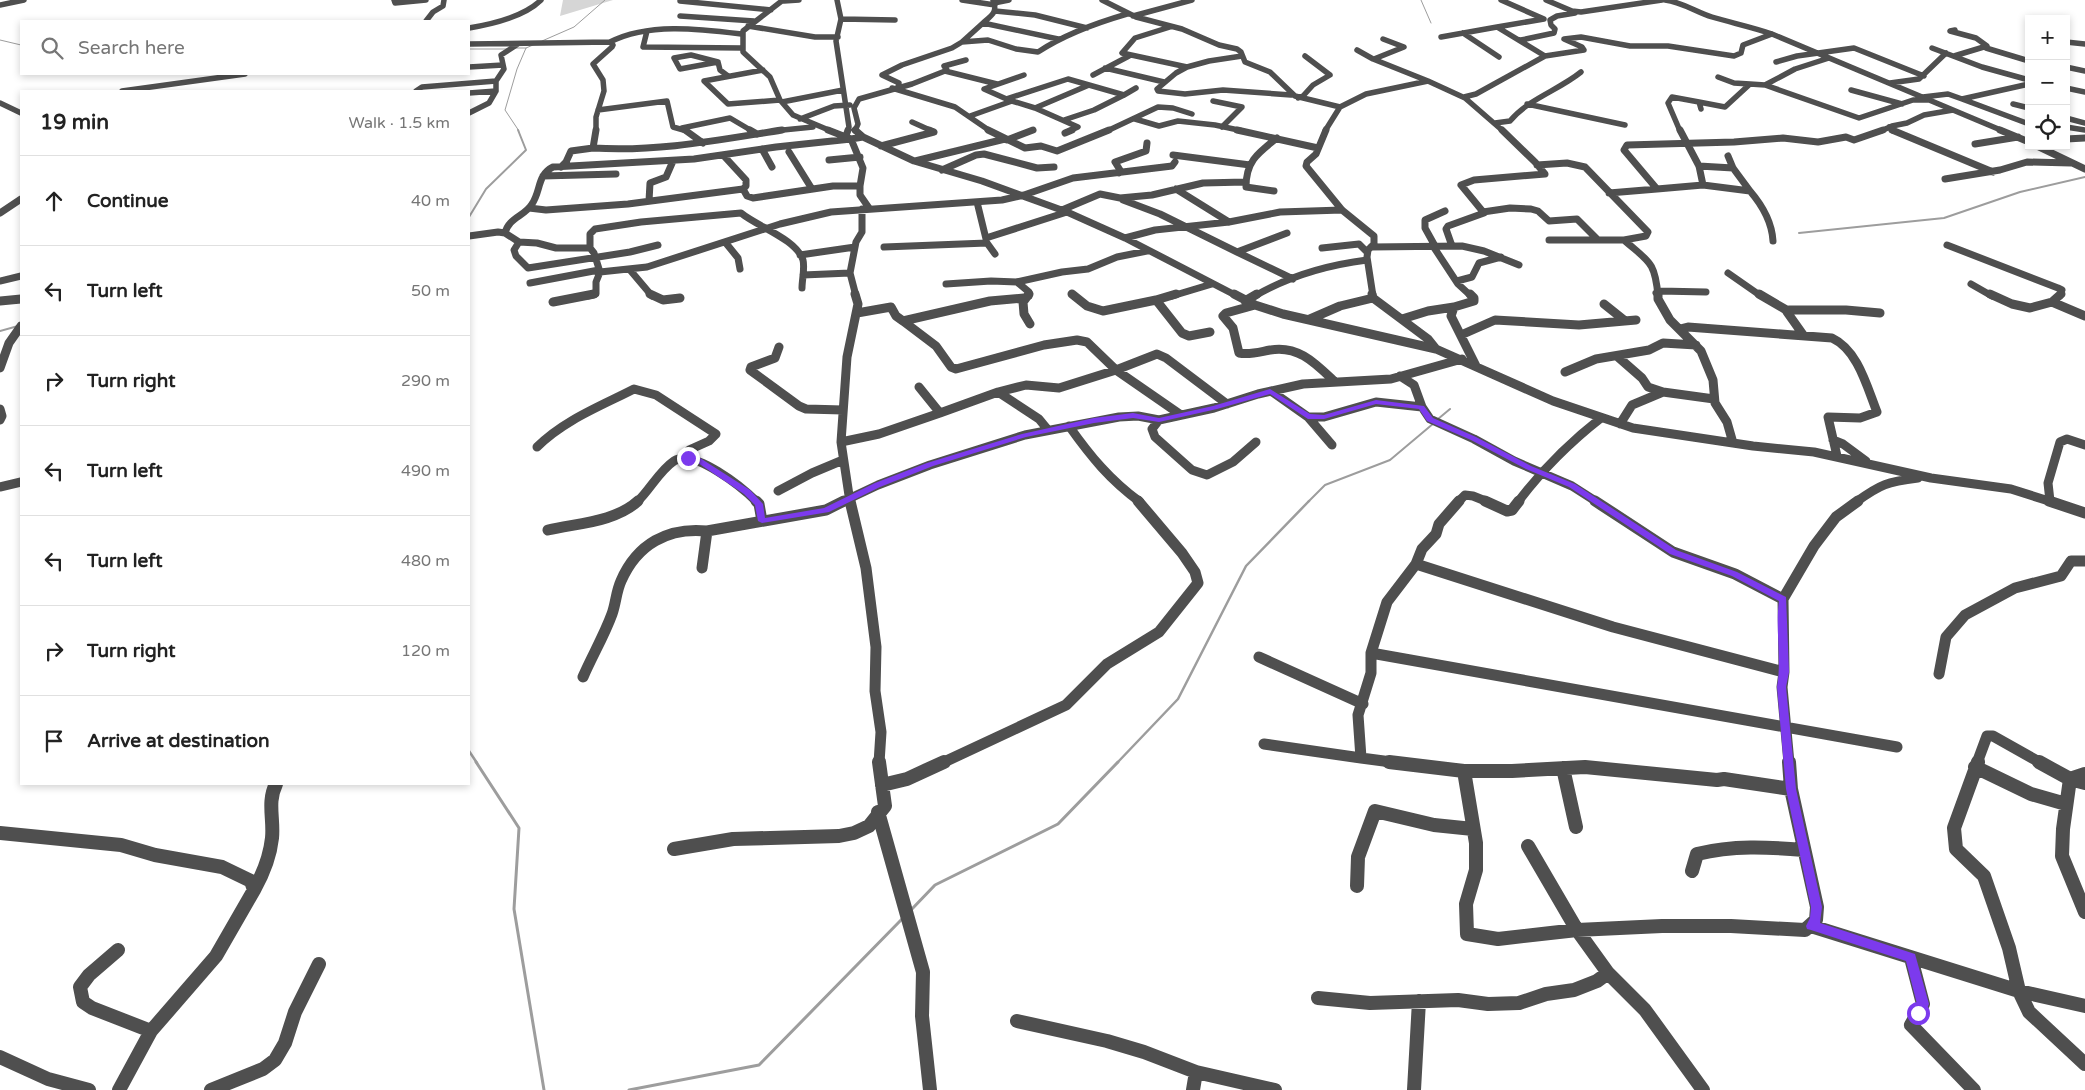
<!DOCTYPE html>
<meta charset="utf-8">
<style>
body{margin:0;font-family:"Varela Round",sans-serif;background:#f6f6f6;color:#222}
.controls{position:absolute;right:15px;top:15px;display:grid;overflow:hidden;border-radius:0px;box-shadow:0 2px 8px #0003}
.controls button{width:45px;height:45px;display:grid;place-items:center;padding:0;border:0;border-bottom:1px solid #e0e0e0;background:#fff;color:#222;font:25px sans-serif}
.stop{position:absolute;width:15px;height:15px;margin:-11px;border:4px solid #7c3aed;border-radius:50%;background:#fff}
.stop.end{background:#7c3aed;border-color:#fff;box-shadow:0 1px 5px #0008}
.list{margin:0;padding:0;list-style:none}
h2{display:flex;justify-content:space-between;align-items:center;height:65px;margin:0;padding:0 20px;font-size:21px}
h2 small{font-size:16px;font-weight:400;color:#767676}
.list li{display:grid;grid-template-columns:32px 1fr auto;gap:15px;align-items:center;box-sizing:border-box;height:90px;padding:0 20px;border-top:1px solid #e0e0e0}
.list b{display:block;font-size:19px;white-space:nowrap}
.list em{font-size:16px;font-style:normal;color:#767676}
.icon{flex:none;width:28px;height:28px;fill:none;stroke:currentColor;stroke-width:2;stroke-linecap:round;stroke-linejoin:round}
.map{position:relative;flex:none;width:2085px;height:1090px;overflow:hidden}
.search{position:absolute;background:#fff;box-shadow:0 2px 8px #0003;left:20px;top:20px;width:450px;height:55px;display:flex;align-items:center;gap:12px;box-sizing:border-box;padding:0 18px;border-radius:0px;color:#767676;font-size:19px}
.panel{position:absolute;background:#fff;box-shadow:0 2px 8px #0003;left:20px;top:90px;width:450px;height:695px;border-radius:0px}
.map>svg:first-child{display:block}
</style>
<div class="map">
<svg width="2085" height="1090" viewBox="0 0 2085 1090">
<rect width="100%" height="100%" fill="#fff"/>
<path fill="#d6d6d6" d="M563,0H613L560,16Z"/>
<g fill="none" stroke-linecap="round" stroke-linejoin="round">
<path stroke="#9d9d9d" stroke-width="1" d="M1421,0L1431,23
M0,40L21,45
M542,41L574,27L605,0
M515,48H526
M469,49H507
M519,131L505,110L517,69L526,48L533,45"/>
<path stroke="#9d9d9d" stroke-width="2" d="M469,217L486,189L526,150L518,130
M1799,233L1944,218L2020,192L2085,177
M0,331L18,326
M1438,419L1450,409
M1308,502L1325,485L1390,460L1434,423"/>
<path stroke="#9d9d9d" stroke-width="2.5" d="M469,751L477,763
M1117,763L1178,699L1246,566L1309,501"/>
<path stroke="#9d9d9d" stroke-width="3" d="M476,762L519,828L514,909L544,1090
M911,910L935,885L1058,824L1118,762
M629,1090L759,1065L902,919"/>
<path stroke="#4f4f4f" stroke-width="5.5" d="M394,0L395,3L426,0
M783,0L743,31V52L770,77L780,100L793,115L831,131
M837,0L841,19L836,41L849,127L848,131
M962,0L995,5
M993,0C998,12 992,15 983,23L1058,39
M1102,0L1136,17L1182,29L1219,45L1237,49L1241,52L1245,62L1270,72L1295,96L1340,107L1325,131
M1546,0L1572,11
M1665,0C1682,2 1696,12 1712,17C1732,23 1752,27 1772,34L2003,131
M680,1L771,10
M784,1L799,0
M994,3L1009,0
M0,5L24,0
M995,11L1035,15L1087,28
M680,16L754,21
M1133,16L1192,0
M841,19L895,20
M426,21L433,12L443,6L444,0
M748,26L815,37H838
M1170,27L1135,38L1122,53L1187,67L1176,73L1157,89L1158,91L1185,94L1223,90L1291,95
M469,28C493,24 524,17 541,0
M647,31L643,47L742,48
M1463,33L1499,57
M1441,37L1497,27
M1564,39L1581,37L1630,46H1668L1734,56L1741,53L1743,45L1772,34
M1521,40L1554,33L1555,29L1551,25L1550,20L1557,16L1575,13L1572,11L1581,12L1662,0
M962,42L983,23
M2066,42L2085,44
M469,44L610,42C648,22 701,29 742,34
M1932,48L1982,67L2029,80
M1986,48L2029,61
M691,55L718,62L680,69L674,58Z
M1545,56L1584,50L1582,47L1564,39
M1954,56L1987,46L1976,38L1950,31L1955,30
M1374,59L1404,47L1383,39
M718,62L720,70L728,76
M1776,62L1797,56L1854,48L1924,76
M469,67L503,65
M1187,67L1209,61L1242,56
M2066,67L2085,71
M1105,68L1164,82
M763,70L704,81L728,104L780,100
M947,70L944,66L966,60
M1093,75L1129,56
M1718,77L1734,83L1750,84
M1428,81L1465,98L1503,131
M1890,83L1919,79L1946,53
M1765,85L1859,118L1913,100H1927
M898,87L899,83L882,75L902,65L952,48L962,42L988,40L1016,49L1038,52C1065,34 1096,23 1127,14
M892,88L955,107L990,131
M2066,88L2085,92
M1851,90L1902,104
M122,91L245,74
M416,91L422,87L496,81
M469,93L496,91V81L504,69L501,55L518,44
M1124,95L1136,88
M1464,97L1476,94L1545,56L1497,27L1544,19L1501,0
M1923,97L1948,94L1962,99L2029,84
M1298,98L1303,96L1313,85L1330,75L1305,56
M1006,99L1068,79L1089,85
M1962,99L2029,124
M1011,101L984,89L1024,75
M1213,101L1242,107L1222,127
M782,102L843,90
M0,103L21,113
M1527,104L1625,125
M2013,104L2029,108
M1340,107L1366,94L1428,81L1373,59L1357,50
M1035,108L1089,85L1124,95L1094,110L1064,120
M1701,109L1699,102L1725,107L1750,84L1765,85L1795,69L1829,58
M598,110L667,101L673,127L687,131
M469,113L489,103L496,91
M970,116L1012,101L1035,108L1078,127L1069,131
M2066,118L2085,123
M800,119L834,106L850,105
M1135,119L1159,126L1178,121L1215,125L1243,131
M912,122L932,131
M1495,123L1510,121C1528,99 1559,90 1581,72
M1889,127L1893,131
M2066,127L2085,130
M682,128L730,118L752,131
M596,131V117L604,91L603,80L593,64L612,47L613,45L610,42
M773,131L813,127
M855,131L858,124L854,108L859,99L912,84L945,71L997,84
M1030,131L1033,130
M1107,131L1158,107L1173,108L1192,114
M1680,131L1668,103L1672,97L1699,102
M1881,131L1892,126L1907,123L1924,115L1953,110"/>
<path stroke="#4f4f4f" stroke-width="7" d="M596,130L593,148C658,152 718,140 782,130
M685,130L703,143
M750,130L757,134
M828,130L851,139L863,137L914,161L982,181L1067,212L1125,238L1237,296
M855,130L863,137
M988,130L1025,148L1041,146L1057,151L1109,130
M1237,130L1318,148
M1326,130L1316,154L1307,162L1306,166L1342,210L1374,236V244L1368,250L1367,257L1373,296
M1680,130L1699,166L1703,185
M1892,130L1993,172
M2000,130L2029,142
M1065,133L1072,130
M846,136L848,130
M2066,139L2085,138
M1007,140L1033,130
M1975,144L2018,137
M881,146L934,132L929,130
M2037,146L2085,169
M762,149L772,167
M789,152L812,189
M1173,155L1250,165
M829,160L860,157
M915,161L1005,139
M1537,165L1567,163L1585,167L1648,232L1646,236L1624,240C1649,262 1655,261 1658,296
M1699,166L1733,168
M561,167L566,162L571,151L593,148
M942,170L976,155L984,154L1037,168L1054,167
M1119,173L1120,170L1115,162L1146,151L1147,143
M543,176L616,174
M1945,179L2000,170L2027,162L2071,163
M743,189L747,196L753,198L833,186H860V195L869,208
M1176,189L1229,222
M1657,189L1703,185L1750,191L1733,168L1728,156
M1274,191L1246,187C1246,161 1258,153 1277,138
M1750,191C1762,205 1772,223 1773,241
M1609,193L1657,189L1624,150L1627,145L1734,142L1783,138L1818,142L1846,137L1854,140L1883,130
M1123,200L1160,214L1237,252
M649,201L650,183L666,177L673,161
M977,202L987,243L995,254
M529,208L546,210L628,204L743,189L746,186V180L723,155
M1062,210L1100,194L1120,198L1152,195L1203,183L1245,182
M1483,212L1510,208L1531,209L1538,211L1549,221L1577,219L1597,239
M0,213L21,199
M505,233C509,217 524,217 532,204C541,191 537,175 553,167L694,159L776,147L851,139L863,168L860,186
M1287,233L1237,252L1293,279
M469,236L498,232L505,233L519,242L537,243L556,248H590L594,253L600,272L647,267L780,224L831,212L1002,200L1024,195L1073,178L1172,166L1175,162
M986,238L1067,212
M1125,238L1155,230L1229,222L1280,212L1342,210
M1549,240H1624
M519,242L514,250L516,256L528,268L630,252L658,245
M725,242L738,258L740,269
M1947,245L2058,288L2062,290L2060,296
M1433,246L1458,284L1471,296
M1435,246L1425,228V220L1445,211
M1452,246L1446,229L1448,226L1484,213L1461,185L1474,180L1545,174L1535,162L1502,130
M884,247L987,243
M1371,247L1462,246L1484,251L1519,265
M590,248V234L595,229L641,222L741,213C758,227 796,239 803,260C805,268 802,280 802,288
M1322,248L1359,244L1367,252
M800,255L855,247
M630,270L652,296
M1728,273L1761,296
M803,275L850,273
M0,281L21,276
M1457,281L1472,277L1479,263L1501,257
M1017,282L1029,292V296
M530,283L599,270
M946,284L991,281L1017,282L1062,272L1088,269L1117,257L1147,251
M1971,284L1992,296
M1656,293L1660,291L1706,292
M1072,294L1074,296
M588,296L596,294V282L600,272
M856,296L850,273L856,242L862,232V209
M1172,296L1212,284
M1255,296C1289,276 1328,265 1367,260"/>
<path stroke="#4f4f4f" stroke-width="9" d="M650,294L663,300L680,298
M1029,294L1023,302L1024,314L1030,324
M1072,294L1087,306L1103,311L1156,300
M1176,294L1156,300L1182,333L1189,336L1210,332
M1234,294L1255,305L1283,314L1436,349L1553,401L1633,428L1753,446L1814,452L1931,478L2011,489L2052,502
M1372,294L1373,298L1428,339L1436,349
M1470,294L1474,298V301L1454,307L1451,316L1476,366
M1658,294V299L1670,320L1701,351L1713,380L1715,403L1727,422L1733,443
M1759,294L1788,311
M1990,294L2012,304L2030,308L2052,302L2085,316
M0,301L21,299
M1245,301L1257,294
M553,302L594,294
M2052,302L2061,294
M1604,304L1624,320
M1255,305L1226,313L1223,316L1233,328L1239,353C1250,355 1259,352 1270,350C1298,345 1315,363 1334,381
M857,313L891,307L896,316L903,321L990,301L1024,298
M1310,319L1340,306L1373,298
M1402,319L1428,311L1454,307
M903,321L936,346L951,367L956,369L1044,345L1077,340L1087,342L1116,370L1181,415
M1680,329L1688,327L1832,338C1858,350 1867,387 1877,412L1860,418L1828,417L1837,456
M1461,335L1495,320L1579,325L1636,320
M1804,336L1787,312L1789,310H1846L1880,313
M779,347L775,358L751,367L750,370L799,406L806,409L843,410
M1618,357L1642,378L1648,387L1663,392
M0,368L9,343L21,326
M1565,372L1596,359L1649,350L1663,343L1696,345
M1400,376L1414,385L1422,407L1430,419L1474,439L1514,461L1572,486L1597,502
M919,387L940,413L998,392L1039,419L1048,430
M1271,391L1308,417H1324L1376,402L1422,407
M998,392L1026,385L1059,388L1116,370L1157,354L1166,358L1227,404
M0,409L2,416L0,420
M1308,417L1332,445
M1159,420L1152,429L1155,437L1192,470L1207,475L1233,462L1256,442
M1620,424L1632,405L1663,392L1714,399
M1069,426C1091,457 1110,480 1140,502
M1833,440L1843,444L1866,461
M841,442L879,434L940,413
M537,447C564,420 601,406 634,389L656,395L716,434L709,441L689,450L688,458
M0,487L21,482
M778,491L812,473L843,460
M2050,501L2048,483L2060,442L2067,439L2085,445
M637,502C650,490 659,471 674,461C694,448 743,488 757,502
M842,502L878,485L930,465L1025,435L1119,417L1138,416L1159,420L1214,408L1258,394L1303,384L1391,379L1462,359
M850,502L841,442L847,357L858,304L855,294
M1458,502L1465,495L1473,496L1488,502
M1518,502C1542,470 1569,443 1601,418
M1856,502C1881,484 1887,482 1918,478"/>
<path stroke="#4f4f4f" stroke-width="11" d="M756,501L759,504L762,521
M850,501L866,568L876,647L875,691L881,732L879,763
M1485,501L1507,511L1512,510L1519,501
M1595,501L1673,552L1735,574L1783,599
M2049,501L2085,513
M548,530C578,523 615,522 638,501
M1416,564L1422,549L1436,534L1439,524L1459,501
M702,568L707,531
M1371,653L1897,747
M1259,657L1363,704
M1939,674L1946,637L1965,615L2015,588L2061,576L2071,561H2085
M583,677C592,656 604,636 612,614C616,603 616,592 621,581C637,544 668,527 707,531L826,510L844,501
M1264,744L1361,758
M942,763L1066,705L1107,664L1159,632L1198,583L1195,572L1182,553L1138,501
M1399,763L1361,758L1358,715L1371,673V653L1387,602L1416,564L1613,627L1784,672
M1789,763L1782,687L1784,672L1783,599L1814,546L1836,517L1858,501
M1977,763L1987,736H1993L2041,763"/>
<path stroke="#4f4f4f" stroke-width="14" d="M1389,762L1464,771H1512L1585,767L1717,780L1724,779L1791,789
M1978,762L1954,828L1956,849L1984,876L2009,948L2019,991L2029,1012L2085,1064
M2039,762L2070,779L2085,783
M1975,767L2031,794L2066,804
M1563,768L1576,827
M1464,771L1476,843V870L1466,904L1467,934L1498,939L1577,930L1662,926H1731L1805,930L1816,920L1817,907L1791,789L1789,762
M2070,779L2063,829L2062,856L2085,912
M2070,779L2085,774
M882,785L907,779L944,762
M878,812L923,972L922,1016L930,1090
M0,833L121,845L155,855L222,867L251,881L254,890L216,956L151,1031L119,1090
M1528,846L1577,930L1608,973L1645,1010L1703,1090
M674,849L733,839L839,836L854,833L869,826L885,806L879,762
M1692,871L1697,854C1733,845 1768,847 1804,850
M1357,886L1358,857L1375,811L1434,825L1473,829
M254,890C263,874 270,857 272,838C274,819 267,802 276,784
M1811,926L2019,991L2085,1006
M118,950L89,975L80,987L83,1002L92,1008L151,1031
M1911,958L1923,1004L1911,1025L1974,1090
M1318,998L1370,1003L1458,1000L1488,1004L1519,1003L1546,994L1574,990L1597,981L1608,973
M1017,1021L1107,1041L1144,1052L1196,1072L1275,1090
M0,1057L48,1079L89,1090
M211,1090L263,1069L275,1060L285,1043L295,1012L319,964
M1193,1090L1196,1072
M1414,1090L1419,1001"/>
</g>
<path fill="#7c3aed" d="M1270,389L1310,414L1324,415L1376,400L1424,406L1433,418L1476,437L1531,466L1575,484L1676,550L1737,572L1786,597L1789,672L1786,687L1796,789L1822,907L1820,923L1915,954L1929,1004L1923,1017L1918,1018L1914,1017L1913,1013L1917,1004L1906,961L1811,930L1807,929L1806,926L1810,918L1811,907L1786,789L1777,687C1782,658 1775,629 1779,601L1732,576L1670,554L1569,487L1526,469L1471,440L1427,421L1419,409L1376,404L1324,419H1308L1270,394L1217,409L1159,422L1133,418L1094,423L1026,437L933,466L880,487L829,512L762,523L758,521L755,505L744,494L695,461L684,458L688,456L700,458L750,490L763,504L765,518L824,508L875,483L927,463L1022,434L1094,418L1133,413L1159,418L1213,406Z"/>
</svg>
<div class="controls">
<button>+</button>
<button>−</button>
<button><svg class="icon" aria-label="locate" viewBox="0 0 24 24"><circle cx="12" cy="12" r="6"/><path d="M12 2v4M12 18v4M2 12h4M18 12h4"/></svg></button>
</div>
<div class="stop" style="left:1918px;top:1013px"></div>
<div class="stop end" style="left:688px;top:458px"></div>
<div class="search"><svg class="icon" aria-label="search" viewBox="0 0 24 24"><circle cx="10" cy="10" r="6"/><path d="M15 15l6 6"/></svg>Search here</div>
<section class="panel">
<h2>19 min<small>Walk · 1.5 km</small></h2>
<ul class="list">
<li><svg class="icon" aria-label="ahead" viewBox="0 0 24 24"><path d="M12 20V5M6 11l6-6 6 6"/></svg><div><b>Continue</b></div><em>40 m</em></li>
<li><svg class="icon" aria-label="left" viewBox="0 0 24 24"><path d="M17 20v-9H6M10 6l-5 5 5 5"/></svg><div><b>Turn left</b></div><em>50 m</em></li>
<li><svg class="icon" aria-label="right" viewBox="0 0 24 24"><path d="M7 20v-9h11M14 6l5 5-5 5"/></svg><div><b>Turn right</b></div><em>290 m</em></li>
<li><svg class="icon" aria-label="left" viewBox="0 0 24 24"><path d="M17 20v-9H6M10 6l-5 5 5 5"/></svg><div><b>Turn left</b></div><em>490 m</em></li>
<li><svg class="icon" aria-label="left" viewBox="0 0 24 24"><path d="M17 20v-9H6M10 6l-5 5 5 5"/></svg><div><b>Turn left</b></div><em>480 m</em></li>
<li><svg class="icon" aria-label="right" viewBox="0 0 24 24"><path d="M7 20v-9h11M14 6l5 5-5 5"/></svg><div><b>Turn right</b></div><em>120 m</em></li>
<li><svg class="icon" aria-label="arrive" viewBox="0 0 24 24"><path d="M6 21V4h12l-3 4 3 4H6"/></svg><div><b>Arrive at destination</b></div></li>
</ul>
</section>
</div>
